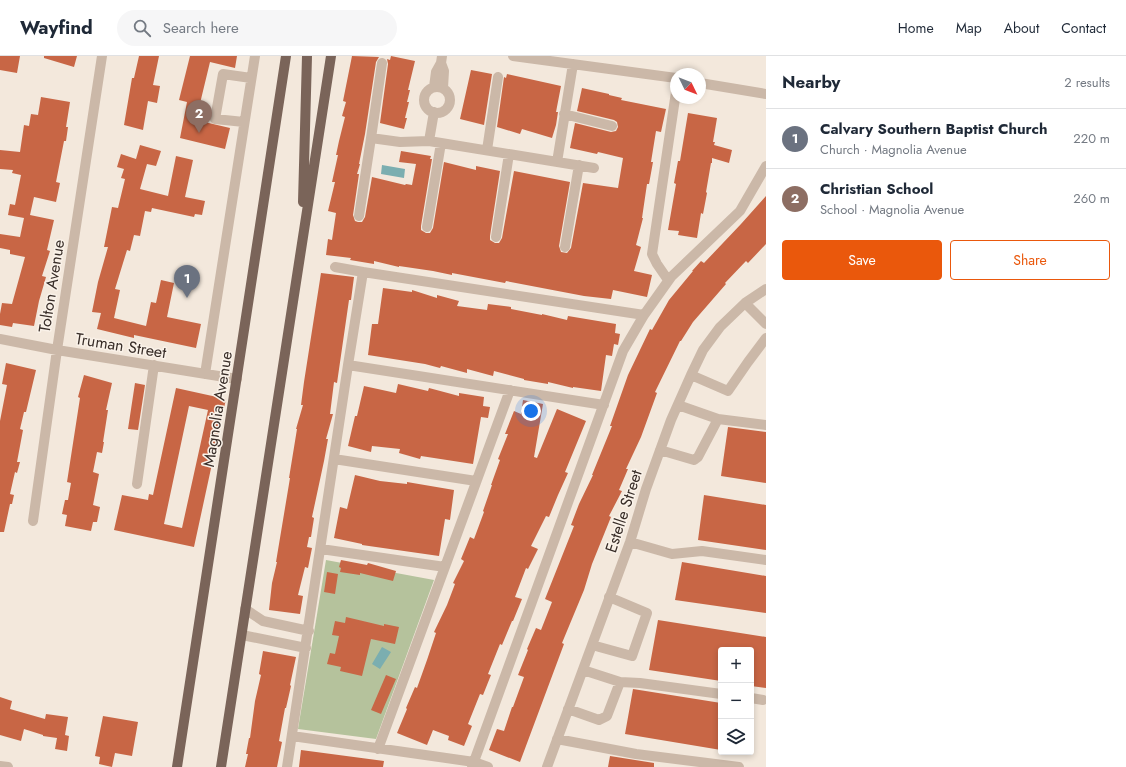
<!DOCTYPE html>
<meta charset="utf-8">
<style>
body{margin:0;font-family:Jost,sans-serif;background:#f6f6f7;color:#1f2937}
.controls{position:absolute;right:12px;bottom:12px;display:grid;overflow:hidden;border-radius:4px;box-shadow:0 2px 6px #0003}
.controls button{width:36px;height:36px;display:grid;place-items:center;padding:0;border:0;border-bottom:1px solid #e0e1e3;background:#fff;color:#1f2937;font:20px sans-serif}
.compass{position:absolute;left:670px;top:12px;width:36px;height:36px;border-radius:50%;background:#fff;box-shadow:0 2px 6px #0003;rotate:133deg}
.you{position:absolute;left:531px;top:355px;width:14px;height:14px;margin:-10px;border:3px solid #fff;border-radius:50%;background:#1a73e8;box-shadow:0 0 0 6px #1a73e833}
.badge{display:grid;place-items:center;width:26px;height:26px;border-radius:50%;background:#ea580c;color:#fff;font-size:13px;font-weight:700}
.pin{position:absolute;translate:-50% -33px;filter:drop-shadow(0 1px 2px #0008)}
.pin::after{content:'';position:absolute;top:21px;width:14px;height:12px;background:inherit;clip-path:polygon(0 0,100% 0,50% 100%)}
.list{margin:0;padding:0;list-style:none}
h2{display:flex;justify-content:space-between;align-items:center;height:52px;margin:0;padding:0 16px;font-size:17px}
h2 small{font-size:13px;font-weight:400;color:#747a83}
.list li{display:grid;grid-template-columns:26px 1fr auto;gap:12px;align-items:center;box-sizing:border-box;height:60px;padding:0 16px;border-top:1px solid #e0e1e3}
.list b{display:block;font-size:15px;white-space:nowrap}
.list p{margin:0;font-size:13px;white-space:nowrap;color:#747a83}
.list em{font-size:13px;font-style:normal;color:#747a83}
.actions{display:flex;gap:8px;padding:12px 16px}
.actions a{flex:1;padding:9px 0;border:1px solid #ea580c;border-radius:4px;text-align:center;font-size:14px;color:#ea580c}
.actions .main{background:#ea580c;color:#fff}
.icon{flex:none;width:22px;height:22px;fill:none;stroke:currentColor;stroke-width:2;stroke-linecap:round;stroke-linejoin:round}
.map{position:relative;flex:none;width:766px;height:711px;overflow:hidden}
header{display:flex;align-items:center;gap:24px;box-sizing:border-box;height:56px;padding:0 20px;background:#fff;border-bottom:1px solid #e0e1e3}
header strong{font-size:19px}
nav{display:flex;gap:22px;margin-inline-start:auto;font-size:14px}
.search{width:280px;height:36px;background:#f6f6f7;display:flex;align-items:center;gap:10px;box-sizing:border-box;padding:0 14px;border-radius:22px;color:#747a83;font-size:15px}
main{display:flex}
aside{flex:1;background:#fff}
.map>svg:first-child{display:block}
</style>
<header>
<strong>Wayfind</strong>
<div class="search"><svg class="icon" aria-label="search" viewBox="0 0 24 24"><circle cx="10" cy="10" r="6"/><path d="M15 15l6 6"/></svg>Search here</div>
<nav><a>Home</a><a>Map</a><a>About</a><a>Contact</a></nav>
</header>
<main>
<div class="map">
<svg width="766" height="711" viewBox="0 0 766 711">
<rect width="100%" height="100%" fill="#f3e8dc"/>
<path fill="#b5c29c" d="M326,504L434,524L376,683L298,673Z"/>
<path fill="#7baeb0" d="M382,109L405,113L404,122L381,118Z
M382,591L391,596L380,613L372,608Z"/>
<path fill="#c86645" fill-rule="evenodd" d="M0,0H20L17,17L0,14Z
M44,0H77L74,11L44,2Z
M139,0H159L153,29L160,30L157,47L148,45L143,74L124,69L132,22H134Z
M190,0H237L235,12L210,6L196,64L230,72L225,93L180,82L187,46L179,44Z
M352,0L379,1L376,6L365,78L359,108H360L357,118H359L353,159L355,165L358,166H362L365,161L372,121L405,129L406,128L412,129L416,108L399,106L401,95L431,100L430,103H432L421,170V174L426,177H430L433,172L444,106L476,114V110L500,115L490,180V184L495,187H499L502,182L514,115L570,126L559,190L561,196L567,197L571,192L583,127L618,132L623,102L598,96L597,98L570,92L575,67L611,76L616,75L618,71L617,66L614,64L577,55L582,32L609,38V39L622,42L621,44L666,53L661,76L656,75L651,106H653L649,128H647L642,162H643L636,189L641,191L634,215L652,219L647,241L613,234L611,243L584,240L506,225L505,227L452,217V219L433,215L399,210V211L374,205V208L350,204L351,202L326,199L328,183L332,184L336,157L328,155L335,126H332L338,99H336L339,85L345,61L342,60L346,46L343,45Z
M391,0L415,5L408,34H410L407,46H409L405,62H407L404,73L380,67L388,8L387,3L390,4Z
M471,14L492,18L484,69L460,63Z
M507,18L561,30L556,56H558L556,69L552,82L522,73L520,78L497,71L504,21L506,22Z
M41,41L70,46L66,71H68L66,85H64L56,126L60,127L56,146L34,141L30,159L54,164L47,194L50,195L42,220L46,221L39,245L34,270L13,267L12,271L0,269V258L2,247L12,248L25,201L10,198V194L0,192V178L20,181L24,162L8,159L10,148L15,149L21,119L12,117L13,114L0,113V94L20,96L24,69L29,70L31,58L38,59Z
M688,57L717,62L713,86H715L714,89L732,94L729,107L712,102V107H711L706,136L707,137L703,158L701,157L697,182L678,179L679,175L668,174L676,128L674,127L678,105H680Z
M140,89L161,95L156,110L147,108L140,133L168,140L176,100L193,104L185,141L205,145L202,159L195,158L194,161L152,152L151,156L145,155L140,180L134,179L130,195L127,194L115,233L120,234L114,262L146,270L151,246L156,247L161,224L174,227L167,261L201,268L196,292L134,279V282L97,273L101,257L92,256L98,226L108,191H104L112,151L118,152L125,123L121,122L124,113L117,111L121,98L136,103Z
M766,140V188L748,207L746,205L725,227L726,228L693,266L681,285H680L655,336L657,337L641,381L626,413H628L619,434L622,435L609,460L611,461L592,508L584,534L562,587L564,588L520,706L489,694L497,673L504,675L512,651H513L524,621L518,619L528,594L527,593L536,572L541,574L552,546L545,543L574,470L571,469L579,448L593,419H592L612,370H610L628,319L650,273L652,274L669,244L693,215H692L701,205L704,207L741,168Z
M321,217L354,221L351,244H349L337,327L334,326L330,358H333L326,383H328L324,405L312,461L314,462L311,481H309L307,491L312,492L308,512L305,511L298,539L303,540L300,558L269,554L272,527L277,506H276L290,422H289L297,373H296L303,349H301L304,326Z
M383,232L412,236V234L437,242V239L459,245L457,250L487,254L488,248L511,251V253L542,259V258L567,264L568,260L616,268L615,277L620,278L618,289L614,288L612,300L606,299L601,335L573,331V332L548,326V328L524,324V323L494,315L493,320L467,313V317L441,310L440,312L425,308L368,299L372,268H378Z
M6,307L36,314L26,356H24L20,373L23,374L17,406H20L17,417L15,416L10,438L14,439L12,448H10L4,476H0V365L7,329L2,328Z
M84,319L112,327L106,354H108L103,386H104L102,397L97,396L93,416L99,418L93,449L100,451L97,466H93L91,475L65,470L67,459L62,458L65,444H68L71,427L67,426L80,342L78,341Z
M135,327L145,329L138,374L128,373Z
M398,328L428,335L429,332L459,340V337L484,341L483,350L490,351L488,362L481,361L473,408L421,400L420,403L399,397L400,393L372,390L371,396L348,390L355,360H357L364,330L396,337Z
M176,332L226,343L194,491L114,474L122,439L148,444L149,438L153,439ZM189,350L208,354L182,472L164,468Z
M523,344L543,348L534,401L537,402L557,353L586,365L565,416L568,417L558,439L549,461L546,460L531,490L538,493L528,513L526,512L515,541L522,543L513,565H512L502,589L500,588L488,618L491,619L483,639L480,638L468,668L472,670L464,690L448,684L449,680L433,674L427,689L397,677L407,653L406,652L415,631L417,632L427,604L436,577L434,576L447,549L455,528L453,527L464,505L461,503L470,481L474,483L484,456L483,455L492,429H491L500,404L498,403L508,378H505L514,355L521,358Z
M728,371L766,376V427L721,420Z
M355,419L380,425L407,428V426L454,434L450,464L445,463L439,500L362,489V488L334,482L340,451L347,453Z
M704,439L766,449V494L698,484Z
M341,504L367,509L368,507L396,515L393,525L360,517V519L340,516L341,512L339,511Z
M682,506L766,520V557L675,544Z
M327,516L338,518L335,538L324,536Z
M346,561L384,570V568L399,571L395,588L371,583L362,620L340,615L341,611L327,608L330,597L335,598L339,580L332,579L335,565L345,567Z
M658,564L766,581V632L751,630V594H721V625L649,614Z
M263,595L296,601L290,629L291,630L286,652H285L279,685L282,686L277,711H245L248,698H246L249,682H250L255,645L261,619L259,618Z
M386,619L396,623L381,658L371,654Z
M633,633L721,647V694L625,678Z
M0,641L12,645L10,653L45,663L46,658L68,661L65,679L69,680L67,695L55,693L57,682L43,680V679L24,673L21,685L0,679Z
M103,660L138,666L132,700L115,697L112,711L99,708L100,701L95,700Z
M301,694L384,705L383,711H299Z
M610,700L654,707V711H608Z"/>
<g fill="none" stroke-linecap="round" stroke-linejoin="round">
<path stroke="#cbb8a8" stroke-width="10" d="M513,0L676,22
M441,7L444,15L443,32
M700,27L766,38
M434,31L436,16L441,7L442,0
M424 44a13 13 0 1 1 26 0a13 13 0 1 1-26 0Z
M434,56L429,85L594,112
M564,58L612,70
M244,66L215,63L223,18L251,22
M371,82L382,7
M487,94L498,21
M557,106L573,8
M359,160L371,82L400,86L429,85
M427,171L441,87
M496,181L509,98
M565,191L579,109
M335,211L363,216
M668,224L657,208L652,198L676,36
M745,247L766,268
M0,283L57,294L237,323
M348,309L604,349
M205,318L255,0
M691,319L728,335L748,306L766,282
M718,363L766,369
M660,394L694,404L698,401L718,363L678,349
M334,403L476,425
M137,428L154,309
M33,465L57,294L102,0
M630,486L672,498L702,495L766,504
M321,493L445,511
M245,553L263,565L309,575
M242,579L306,592
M592,589L632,600L647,557L609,541
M583,614L620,626L640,627L721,638
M751,642L763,644
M568,653L599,664L607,660L620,626
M292,680L474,706L488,711
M557,683L636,698L739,711
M378,693L510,334
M0,710L8,711
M287,711L348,309L363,216L644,259
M472,711L623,295L644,259L671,221L740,155L766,110
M547,711L630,486L646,433L671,364L691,319L703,294L720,271L745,247L766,233"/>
<path stroke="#7a6459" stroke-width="10" d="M303,146L307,0
M177,711L286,0
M221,711L331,0"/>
</g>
<g text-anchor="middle" stroke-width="3" stroke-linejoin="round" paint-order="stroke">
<g font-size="16" fill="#382d28" stroke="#faf2e9">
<text transform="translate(51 230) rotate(-81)" y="6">Tolton Avenue</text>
<text transform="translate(121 289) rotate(9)" y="6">Truman Street</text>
<text transform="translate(217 353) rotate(-81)" y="6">Magnolia Avenue</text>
<text transform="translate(623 455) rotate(-72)" y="6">Estelle Street</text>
</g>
</g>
</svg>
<div class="controls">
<button>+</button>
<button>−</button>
<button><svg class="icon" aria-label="layers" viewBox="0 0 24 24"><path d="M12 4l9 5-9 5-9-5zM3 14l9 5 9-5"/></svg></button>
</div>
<svg class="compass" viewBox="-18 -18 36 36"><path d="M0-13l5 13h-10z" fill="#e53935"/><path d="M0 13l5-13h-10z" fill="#747a83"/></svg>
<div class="you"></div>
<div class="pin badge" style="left:187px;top:242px;background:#6b7280">1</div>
<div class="pin badge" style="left:199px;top:77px;background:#8d6e63">2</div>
</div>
<aside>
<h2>Nearby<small>2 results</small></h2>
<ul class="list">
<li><span class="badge" style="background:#6b7280">1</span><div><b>Calvary Southern Baptist Church</b><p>Church · Magnolia Avenue</p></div><em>220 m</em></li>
<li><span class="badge" style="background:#8d6e63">2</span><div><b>Christian School</b><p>School · Magnolia Avenue</p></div><em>260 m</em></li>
</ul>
<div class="actions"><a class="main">Save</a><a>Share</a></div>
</aside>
</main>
